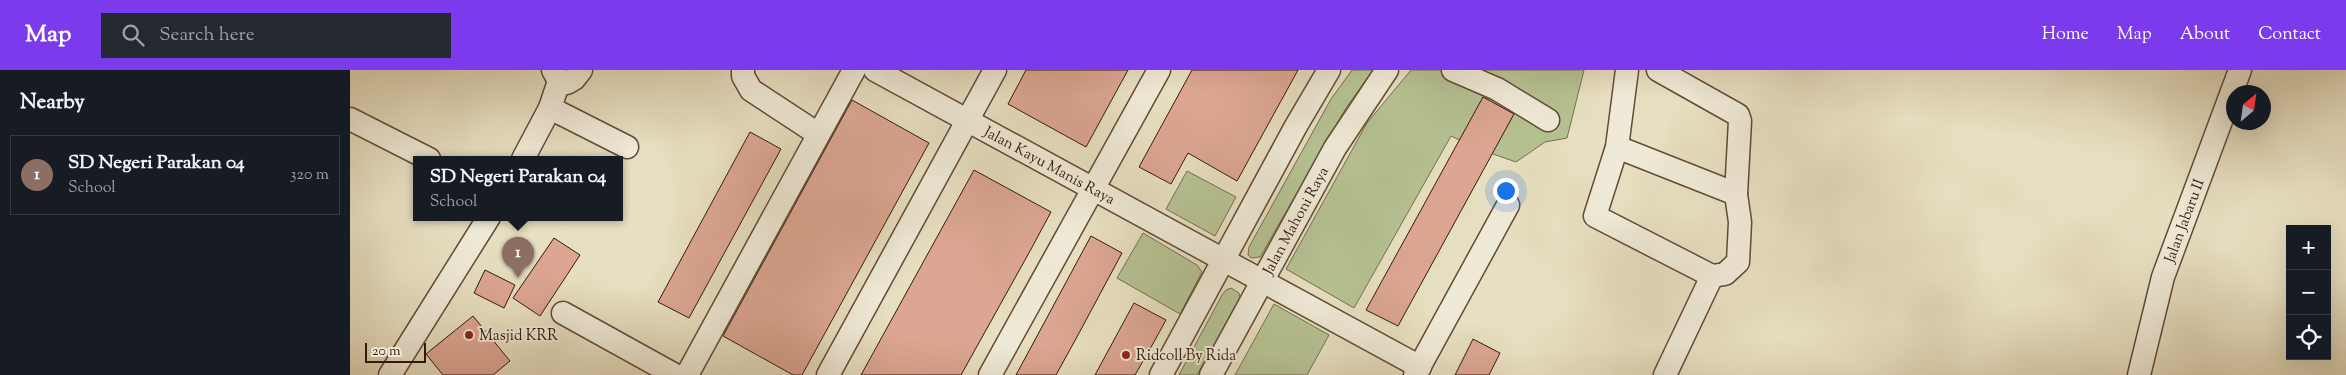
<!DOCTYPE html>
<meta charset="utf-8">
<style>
body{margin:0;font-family:"Sorts Mill Goudy",serif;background:#242831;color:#f1f3f6}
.controls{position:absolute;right:15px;bottom:15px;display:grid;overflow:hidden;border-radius:0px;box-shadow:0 5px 20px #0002}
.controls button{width:45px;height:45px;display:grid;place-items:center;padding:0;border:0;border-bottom:1px solid #363941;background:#171b24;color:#f1f3f6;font:25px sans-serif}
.compass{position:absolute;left:1876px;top:15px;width:45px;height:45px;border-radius:50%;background:#171b24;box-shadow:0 5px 20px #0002;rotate:29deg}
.scale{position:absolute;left:15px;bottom:12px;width:61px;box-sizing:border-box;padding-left:5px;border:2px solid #35190b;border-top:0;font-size:14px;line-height:18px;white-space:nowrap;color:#35190b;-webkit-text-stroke:4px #efead7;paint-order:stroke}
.you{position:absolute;left:1155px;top:120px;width:18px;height:18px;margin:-12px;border:4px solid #fff;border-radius:50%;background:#1a73e8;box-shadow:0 0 0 8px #1a73e833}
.badge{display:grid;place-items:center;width:32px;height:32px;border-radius:50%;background:#7c3aed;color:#fff;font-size:16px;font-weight:700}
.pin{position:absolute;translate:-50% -41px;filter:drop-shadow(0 1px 2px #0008)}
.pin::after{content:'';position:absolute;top:26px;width:18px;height:15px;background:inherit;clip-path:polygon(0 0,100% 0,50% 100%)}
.popup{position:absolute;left:63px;top:86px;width:210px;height:65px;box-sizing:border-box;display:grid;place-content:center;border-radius:0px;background:#171b24;filter:drop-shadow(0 1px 4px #0005);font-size:16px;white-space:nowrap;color:#9ea1a6}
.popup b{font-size:19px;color:#f1f3f6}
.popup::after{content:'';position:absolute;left:50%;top:100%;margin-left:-10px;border:10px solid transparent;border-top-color:#171b24}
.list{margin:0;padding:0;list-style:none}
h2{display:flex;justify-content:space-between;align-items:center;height:65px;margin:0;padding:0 20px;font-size:21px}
h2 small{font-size:16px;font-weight:400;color:#9ea1a6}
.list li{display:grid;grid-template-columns:32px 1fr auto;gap:15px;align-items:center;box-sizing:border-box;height:80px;margin:0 10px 10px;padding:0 10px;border:1px solid #363941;border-radius:0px}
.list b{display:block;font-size:19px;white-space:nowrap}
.list p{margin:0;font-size:16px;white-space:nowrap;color:#9ea1a6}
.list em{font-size:16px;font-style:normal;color:#9ea1a6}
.icon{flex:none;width:28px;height:28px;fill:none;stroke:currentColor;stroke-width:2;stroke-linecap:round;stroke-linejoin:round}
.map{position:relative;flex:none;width:1996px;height:305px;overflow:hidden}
header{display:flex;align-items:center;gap:30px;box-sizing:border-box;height:70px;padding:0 25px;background:#7c3aed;color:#fff}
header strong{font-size:24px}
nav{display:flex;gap:28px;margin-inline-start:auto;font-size:18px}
.search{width:350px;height:45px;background:#242831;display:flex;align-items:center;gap:12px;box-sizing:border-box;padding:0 18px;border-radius:0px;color:#9ea1a6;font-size:19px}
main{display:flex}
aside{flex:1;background:#171b24}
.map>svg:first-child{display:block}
</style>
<header>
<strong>Map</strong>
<div class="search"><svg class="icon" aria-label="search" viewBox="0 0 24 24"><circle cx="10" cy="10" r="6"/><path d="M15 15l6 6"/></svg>Search here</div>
<nav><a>Home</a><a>Map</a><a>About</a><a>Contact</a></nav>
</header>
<main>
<aside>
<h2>Nearby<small></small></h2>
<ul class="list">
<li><span class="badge" style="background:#8d6e63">1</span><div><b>SD Negeri Parakan 04</b><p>School</p></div><em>320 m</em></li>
</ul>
</aside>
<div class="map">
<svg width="1996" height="305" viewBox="0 0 1996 305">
<rect width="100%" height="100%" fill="#e7dfc1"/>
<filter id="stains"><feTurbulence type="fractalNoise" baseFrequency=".004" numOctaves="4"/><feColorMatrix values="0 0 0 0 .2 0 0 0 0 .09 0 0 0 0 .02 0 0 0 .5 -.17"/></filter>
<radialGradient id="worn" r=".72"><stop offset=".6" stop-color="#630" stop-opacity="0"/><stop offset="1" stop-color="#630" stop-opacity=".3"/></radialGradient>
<path fill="#b6c293" stroke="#766e4f" d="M1002,0H1023L996,38L910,187L901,188L898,185L899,177L981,29Z
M1061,0H1234L1217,68L1195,72L1166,92L1129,79L1101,66L1004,238L936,199L1017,53Z
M837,101L886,127L865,166L816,139Z
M793,163L847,195L852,202L830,244L767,208Z
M881,218L889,223L890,228L847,305H829L872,225L876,220Z
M924,234L979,265L957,305H885Z"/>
<path fill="#dca692" stroke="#35190b" d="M676,0H778L736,77L658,34Z
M842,0H948L887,111L838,83L821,114L789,97Z
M1133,27L1164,44L1048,256L1016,240Z
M502,30L579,73L452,305H443L373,266Z
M400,62L431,79L339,248L308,232Z
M624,100L701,142L680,181L611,305H511Z
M741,166L772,183L728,265L706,305H666Z
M204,168L230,185L190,246L163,228Z
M135,200L165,215L154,238L124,223Z
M784,233L816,250L805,270L785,305H745Z
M123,246L160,291L143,305H93L76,284Z
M1123,269L1150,283L1139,305H1105Z"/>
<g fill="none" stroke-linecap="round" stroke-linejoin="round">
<g stroke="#624a38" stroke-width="25">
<g id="street">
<path d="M393,0V6L401,20L468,64"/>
<path id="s1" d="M525,0L1070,297"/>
<path d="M1103,0L1147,19L1198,50"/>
<path d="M1277,0L1267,77L1245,146L1362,206L1315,305"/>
<path d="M1308,0L1388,45L1390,51L1386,124L1390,152L1388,192L1375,204L1362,206"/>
<path d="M209,11L217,13L224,9L231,0"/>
<path d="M200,38L277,77"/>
<path d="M0,49L79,89"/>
<path d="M1267,77L1386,124"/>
<path d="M173,89L200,38L209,11L203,0"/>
<path d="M213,243L325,305"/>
<path d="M40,305L139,147"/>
<path d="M337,305L504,0"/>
<path d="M478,305L645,0"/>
<path d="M640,305L809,0"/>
<path d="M811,305L946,56L979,0"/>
<path id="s2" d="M861,305L985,78L1037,0"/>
<path d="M1065,305L1158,135"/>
<path id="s3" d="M1789,305L1813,207L1890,0"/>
</g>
</g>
<use href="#street" stroke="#efead7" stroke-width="22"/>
</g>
<g fill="#8f2418" stroke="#efead7" stroke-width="2">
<circle cx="119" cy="265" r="5"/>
<circle cx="776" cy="285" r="5"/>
</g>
<g text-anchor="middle" stroke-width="4" stroke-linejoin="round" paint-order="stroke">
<g font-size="15" fill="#35190b" stroke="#efead7">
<text dy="5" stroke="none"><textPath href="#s1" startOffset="199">Jalan Kayu Manis Raya</textPath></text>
<text dy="5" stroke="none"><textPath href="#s2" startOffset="176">Jalan Mahoni Raya</textPath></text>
<text dy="5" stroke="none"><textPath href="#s3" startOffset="161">Jalan Jabaru II</textPath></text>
</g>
<g font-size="15" fill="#35190b" stroke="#efead7" text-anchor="start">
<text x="129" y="270">Masjid KRR</text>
<text x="786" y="290">Ridcoll By Rida</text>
</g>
</g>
<rect width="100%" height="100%" filter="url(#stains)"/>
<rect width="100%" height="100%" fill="url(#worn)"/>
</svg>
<div class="controls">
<button>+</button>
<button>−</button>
<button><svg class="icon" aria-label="locate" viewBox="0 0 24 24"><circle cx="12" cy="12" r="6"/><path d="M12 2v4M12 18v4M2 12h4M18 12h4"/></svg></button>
</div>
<svg class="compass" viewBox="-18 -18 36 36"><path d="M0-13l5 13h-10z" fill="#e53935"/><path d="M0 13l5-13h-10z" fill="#9ea1a6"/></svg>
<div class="scale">20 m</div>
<div class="you"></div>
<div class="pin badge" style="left:168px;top:208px;background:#8d6e63">1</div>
<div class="popup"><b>SD Negeri Parakan 04</b>School</div>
</div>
</main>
